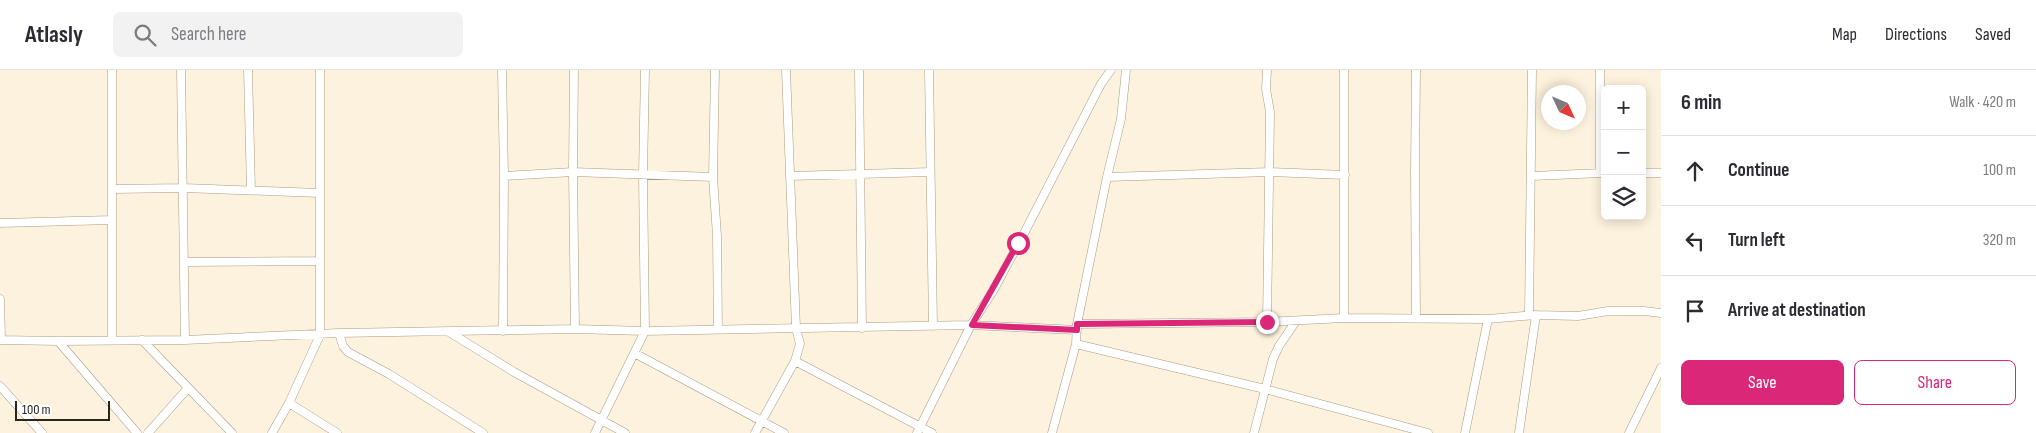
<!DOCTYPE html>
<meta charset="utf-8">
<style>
body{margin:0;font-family:"Sofia Sans Condensed",sans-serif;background:#f2f2f3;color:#2b2b33}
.controls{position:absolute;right:15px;top:15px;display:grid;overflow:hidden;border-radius:8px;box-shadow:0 2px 12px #0003}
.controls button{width:45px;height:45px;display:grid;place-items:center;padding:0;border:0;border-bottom:1px solid #e1e1e2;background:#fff;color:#2b2b33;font:25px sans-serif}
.compass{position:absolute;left:1541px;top:15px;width:45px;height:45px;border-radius:50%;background:#fff;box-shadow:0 2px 12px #0003;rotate:134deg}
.scale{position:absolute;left:15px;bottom:12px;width:95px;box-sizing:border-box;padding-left:5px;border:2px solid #2a251b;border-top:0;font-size:14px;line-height:18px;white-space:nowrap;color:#2a251b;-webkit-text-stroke:4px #fff;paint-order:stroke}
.stop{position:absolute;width:15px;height:15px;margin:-11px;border:4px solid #db2777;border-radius:50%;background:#fff}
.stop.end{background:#db2777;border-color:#fff;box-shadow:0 1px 5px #0008}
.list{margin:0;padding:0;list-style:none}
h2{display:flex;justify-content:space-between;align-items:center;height:65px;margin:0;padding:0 20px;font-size:21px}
h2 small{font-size:16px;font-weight:400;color:#7c7c81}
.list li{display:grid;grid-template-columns:32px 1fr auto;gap:15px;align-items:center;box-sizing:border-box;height:70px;padding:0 20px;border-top:1px solid #e1e1e2}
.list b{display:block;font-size:19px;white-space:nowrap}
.list em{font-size:16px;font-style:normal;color:#7c7c81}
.actions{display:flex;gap:10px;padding:15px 20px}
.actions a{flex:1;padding:11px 0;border:1px solid #db2777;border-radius:8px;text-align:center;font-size:18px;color:#db2777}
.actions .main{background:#db2777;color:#fff}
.icon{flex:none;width:28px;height:28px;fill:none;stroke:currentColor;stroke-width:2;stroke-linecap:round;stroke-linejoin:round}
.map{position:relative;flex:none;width:1661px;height:363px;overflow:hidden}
header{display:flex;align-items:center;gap:30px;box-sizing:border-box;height:70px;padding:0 25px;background:#fff;border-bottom:1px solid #e1e1e2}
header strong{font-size:24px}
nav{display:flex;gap:28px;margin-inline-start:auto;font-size:18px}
.search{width:350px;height:45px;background:#f2f2f3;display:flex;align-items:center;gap:12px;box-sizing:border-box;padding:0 18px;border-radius:8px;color:#7c7c81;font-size:19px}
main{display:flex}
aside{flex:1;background:#fff}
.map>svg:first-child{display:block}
</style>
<header>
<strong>Atlasly</strong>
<div class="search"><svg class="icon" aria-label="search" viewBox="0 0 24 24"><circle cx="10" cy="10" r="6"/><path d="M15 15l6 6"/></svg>Search here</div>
<nav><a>Map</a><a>Directions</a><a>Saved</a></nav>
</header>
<main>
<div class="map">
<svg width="1661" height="363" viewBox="0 0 1661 363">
<rect width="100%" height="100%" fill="#fdf2dd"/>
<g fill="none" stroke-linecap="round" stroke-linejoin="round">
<g stroke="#a89b82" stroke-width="9">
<path id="minor" d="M112,0V270
M181,0L185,270
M248,0L251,120
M502,0L504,106L503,261
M574,0L573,102L575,259
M715,0L713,107L717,166L718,259
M859,0L862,258
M929,0L933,256
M1344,0V248
M1600,103V0
M1642,103H1661
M504,106L573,102L713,107
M790,106L930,102
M1532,106L1602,103
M1107,107L1270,102L1345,105
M113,119L184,118L319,123
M0,153L112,150
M185,192L320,191
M0,229L1,270
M1529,245L1532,0
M1416,248L1415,101L1416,0
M1267,252L1270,42L1266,19L1267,0
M1077,254L1267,252L1344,248L1488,249L1536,245L1578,246L1608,241H1644L1661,243
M449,262L514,302L625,363
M339,263L343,276L348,282L389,304L483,363
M0,270L58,271L185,270L339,263L575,259L645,261L971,255L1077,260
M142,270L232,363
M58,271L137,363
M1076,274L1265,319L1428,363
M636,284L784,363
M795,291L932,363
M0,316L42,363
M289,333L337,363
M148,363L188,318
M272,363L289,333L320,265V0
M595,363L645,261L643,105L645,0
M755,363L795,291L800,274L796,258L786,0
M917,363L971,255L993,221L1019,173L1101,14L1111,0
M1052,363L1076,274L1077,254L1107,107L1121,49L1126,0
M1254,363L1273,289L1279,276L1296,251
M1465,363L1488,249
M1519,363L1536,245
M1629,363L1661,298"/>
</g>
<use href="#minor" stroke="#fff" stroke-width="8"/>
</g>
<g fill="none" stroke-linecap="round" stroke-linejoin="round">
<path stroke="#db2777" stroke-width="6" d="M1018,173L972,255L1077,260V254L1267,252"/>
</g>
</svg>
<div class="controls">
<button>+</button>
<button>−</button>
<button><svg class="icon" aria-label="layers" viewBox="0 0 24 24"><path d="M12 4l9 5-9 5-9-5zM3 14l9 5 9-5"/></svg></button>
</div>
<svg class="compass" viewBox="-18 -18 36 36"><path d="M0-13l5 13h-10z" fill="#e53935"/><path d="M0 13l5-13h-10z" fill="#7c7c81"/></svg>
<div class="scale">100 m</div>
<div class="stop" style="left:1018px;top:173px"></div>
<div class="stop end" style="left:1267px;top:252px"></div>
</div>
<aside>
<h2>6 min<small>Walk · 420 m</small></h2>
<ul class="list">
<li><svg class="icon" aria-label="ahead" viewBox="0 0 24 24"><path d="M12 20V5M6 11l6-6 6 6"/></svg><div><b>Continue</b></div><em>100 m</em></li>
<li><svg class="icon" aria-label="left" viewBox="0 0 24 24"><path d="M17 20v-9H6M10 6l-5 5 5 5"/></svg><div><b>Turn left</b></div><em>320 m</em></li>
<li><svg class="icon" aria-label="arrive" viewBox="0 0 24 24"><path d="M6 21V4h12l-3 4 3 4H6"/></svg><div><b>Arrive at destination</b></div></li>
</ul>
<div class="actions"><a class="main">Save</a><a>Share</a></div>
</aside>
</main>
